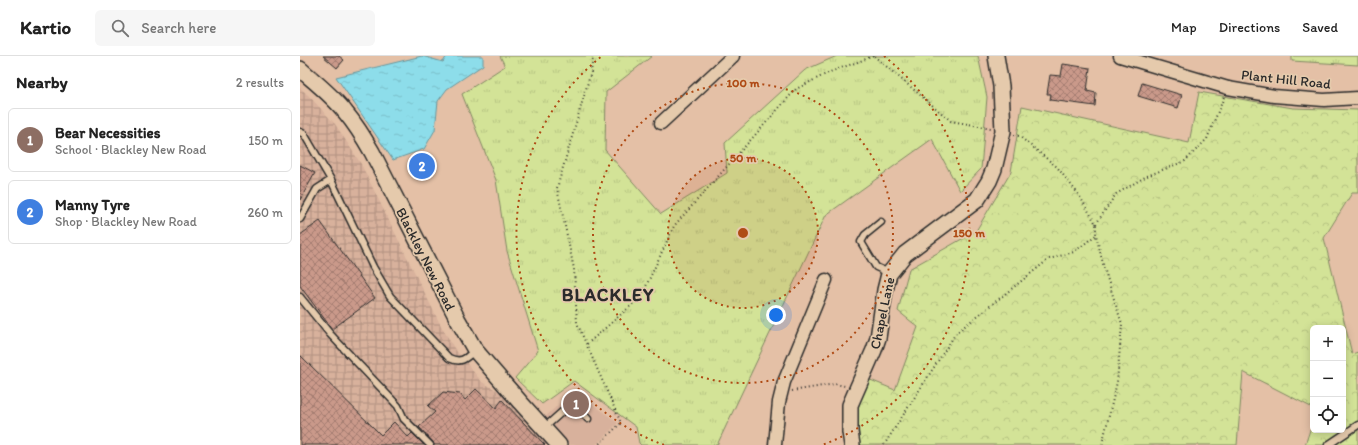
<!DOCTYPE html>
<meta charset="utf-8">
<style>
body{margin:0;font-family:Itim,sans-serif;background:#f6f6f6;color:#222}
.controls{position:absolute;right:12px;bottom:12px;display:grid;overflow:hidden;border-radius:6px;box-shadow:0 2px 10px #0003}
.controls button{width:36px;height:36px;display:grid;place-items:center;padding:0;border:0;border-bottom:1px solid #e0e0e0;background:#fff;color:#222;font:20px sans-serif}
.you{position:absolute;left:476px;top:259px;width:14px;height:14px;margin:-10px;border:3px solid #fff;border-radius:50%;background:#1a73e8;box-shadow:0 0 0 6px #1a73e833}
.badge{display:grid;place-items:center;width:26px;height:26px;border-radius:50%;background:#2563eb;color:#fff;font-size:13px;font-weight:700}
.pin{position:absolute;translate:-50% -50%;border:2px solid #fff;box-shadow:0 1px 4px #0006}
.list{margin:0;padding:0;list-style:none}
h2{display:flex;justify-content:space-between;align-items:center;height:52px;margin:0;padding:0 16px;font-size:17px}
h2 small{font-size:13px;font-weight:400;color:#767676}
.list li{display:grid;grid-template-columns:26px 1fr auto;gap:12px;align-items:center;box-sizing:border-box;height:64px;margin:0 8px 8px;padding:0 8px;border:1px solid #e0e0e0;border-radius:6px}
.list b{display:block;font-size:15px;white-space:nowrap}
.list p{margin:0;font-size:13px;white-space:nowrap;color:#767676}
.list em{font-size:13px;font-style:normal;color:#767676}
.icon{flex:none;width:22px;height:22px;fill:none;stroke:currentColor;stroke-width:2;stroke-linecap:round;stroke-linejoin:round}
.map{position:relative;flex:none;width:1058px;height:389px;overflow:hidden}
header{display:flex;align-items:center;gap:24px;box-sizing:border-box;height:56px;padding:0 20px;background:#fff;border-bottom:1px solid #e0e0e0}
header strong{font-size:19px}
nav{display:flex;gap:22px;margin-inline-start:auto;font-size:14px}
.search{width:280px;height:36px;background:#f6f6f6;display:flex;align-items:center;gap:10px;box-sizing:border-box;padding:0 14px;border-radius:6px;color:#767676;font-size:15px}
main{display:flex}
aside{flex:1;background:#fff}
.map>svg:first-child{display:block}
</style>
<header>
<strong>Kartio</strong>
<div class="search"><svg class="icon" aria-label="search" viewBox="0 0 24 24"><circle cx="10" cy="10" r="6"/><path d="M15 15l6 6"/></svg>Search here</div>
<nav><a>Map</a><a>Directions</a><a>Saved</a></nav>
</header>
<main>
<aside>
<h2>Nearby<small>2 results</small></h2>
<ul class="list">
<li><span class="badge" style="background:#8d6e63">1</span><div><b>Bear Necessities</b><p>School · Blackley New Road</p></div><em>150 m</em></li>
<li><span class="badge" style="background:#3f7fe0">2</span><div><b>Manny Tyre</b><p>Shop · Blackley New Road</p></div><em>260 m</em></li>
</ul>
</aside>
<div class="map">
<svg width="1058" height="389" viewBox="0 0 1058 389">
<defs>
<pattern id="industrial-grid" width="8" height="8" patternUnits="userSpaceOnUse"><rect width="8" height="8" fill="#d8b19c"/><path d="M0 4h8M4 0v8" fill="none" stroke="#af907f"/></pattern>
<pattern id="grass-tufts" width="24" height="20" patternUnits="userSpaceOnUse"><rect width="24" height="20" fill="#d3e397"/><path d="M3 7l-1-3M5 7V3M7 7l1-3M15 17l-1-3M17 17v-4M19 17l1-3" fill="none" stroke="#b5c382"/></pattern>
<pattern id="forest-crowns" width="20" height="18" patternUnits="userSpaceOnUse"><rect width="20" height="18" fill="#d3e397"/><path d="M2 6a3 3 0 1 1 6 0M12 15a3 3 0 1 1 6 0" fill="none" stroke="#b5c382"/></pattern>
<pattern id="water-ripples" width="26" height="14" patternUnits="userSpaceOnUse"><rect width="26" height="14" fill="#8dddea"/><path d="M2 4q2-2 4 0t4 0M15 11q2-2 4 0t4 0" fill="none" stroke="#7abec9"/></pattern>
<pattern id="building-cross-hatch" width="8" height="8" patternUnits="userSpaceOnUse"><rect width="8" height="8" fill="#ca998a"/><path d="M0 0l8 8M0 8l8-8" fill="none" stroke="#a47d71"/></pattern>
</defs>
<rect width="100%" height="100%" fill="#e4c0a6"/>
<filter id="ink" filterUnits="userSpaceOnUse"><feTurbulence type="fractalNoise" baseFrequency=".025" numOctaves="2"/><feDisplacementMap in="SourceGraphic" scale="8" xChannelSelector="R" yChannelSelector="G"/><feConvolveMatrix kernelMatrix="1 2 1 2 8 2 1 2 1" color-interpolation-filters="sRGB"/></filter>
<g filter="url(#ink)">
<path fill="#d8b19c" d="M274,334L318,367L296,389H270L244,362Z"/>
<path fill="url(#industrial-grid)" d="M0,32L9,40L35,68L61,108L140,268L154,292L182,326L205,339L249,389H0Z"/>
<path fill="url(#grass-tufts)" stroke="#7f8761" d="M200,0H352L306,36L305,94L361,158L427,117L425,87L505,14L537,0H678L687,41L681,113L660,135L632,83L526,159L417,389H341L339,387L336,371L274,325L242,348L215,322L238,295L207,195L196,124L162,38L205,10Z
M992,0H1058V9L992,5Z"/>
<path fill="url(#forest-crowns)" stroke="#7f8761" d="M899,36L993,52L1058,54V137H1052L1024,182L1052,298L1058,296V389H1005L1013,365V374H1043V272H1013V352L943,316L937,389H560L557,355L568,323L595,334L618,271L598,255L609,213L676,175L711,116L722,50L889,87Z"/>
<path fill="url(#water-ripples)" stroke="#66969e" d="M122,0L143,6L147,0H183V9L147,33L138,45L135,74L124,93L93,104L36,21Z"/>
<path fill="url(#building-cross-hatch)" stroke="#2b2b2b" d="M23,0H39L44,4L37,12Z
M763,8L790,12L787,35L796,37L795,50L750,44L751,38H747L750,19L761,20Z
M842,27L882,39L878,52L838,40Z
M0,109L15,117L0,144Z
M20,165L75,242L32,273L0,230V179Z
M0,299L81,379L94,366L108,381L112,377L124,389H0Z
M176,333L196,352L202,344L245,389H134L133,386L119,371L135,356L128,350L143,336L160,338L165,344Z"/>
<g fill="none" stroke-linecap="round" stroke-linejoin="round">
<g stroke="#2b2b2b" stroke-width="9">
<path id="service" d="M0,76L4,78L31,124L73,211L90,240L149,302C162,308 166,302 175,294
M0,163L17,133L31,124
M581,166L565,179L561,186L576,211L589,217
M0,241L30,278L98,350L104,363L130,389
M244,372L273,346L288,363
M1028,389L1058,369"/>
</g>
<g stroke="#2b2b2b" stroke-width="15">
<path id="minor" d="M820,0L928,32L974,40L1024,44L1058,42
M361,67L433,0
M475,389L479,346L484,326L526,224"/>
</g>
<g stroke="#2b2b2b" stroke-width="18">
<path id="tertiary" d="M0,13C16,27 33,40 46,57C56,69 64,82 72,96L158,264L175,294L220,346L259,389
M552,389L550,376V349L574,294L578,282L585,234L589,218L605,198L677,144L689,125L694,113L703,75L701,30L696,0"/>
</g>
<path stroke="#2b2b2b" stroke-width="2" stroke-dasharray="1 3" stroke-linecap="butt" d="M293,0L291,16L257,132L274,213L277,267L321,367L298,389
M574,0L651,65L691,72
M714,79L719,80L757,111L779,139L796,168V179L804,212L822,268L817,326L802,389
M796,168L816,138L847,120L885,105L907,83L924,41
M287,288L341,241L374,170L496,33L530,16L574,0
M492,335L535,328L545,330
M584,389L656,277L749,203L774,196L796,179"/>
<use href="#service" stroke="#e5caac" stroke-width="6"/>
<use href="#minor" stroke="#e5caac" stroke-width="12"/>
<use href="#tertiary" stroke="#e5caac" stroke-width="15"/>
</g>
</g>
<circle cx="443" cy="177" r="75" fill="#af4b15" fill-opacity=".12"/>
<g fill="none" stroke="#af4b15" stroke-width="2" stroke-dasharray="2 4">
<circle cx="443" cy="177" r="75"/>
<circle cx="443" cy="177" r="150"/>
<path d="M364 389A226 226 0 0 1 302 0M584 0A226 226 0 0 1 522 389"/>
</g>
<g text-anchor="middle" stroke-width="3.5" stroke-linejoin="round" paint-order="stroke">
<g font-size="14" fill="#2b2b2b" stroke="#e5caac">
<text transform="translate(986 23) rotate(6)" y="5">Plant Hill Road</text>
<text transform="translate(126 203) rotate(63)" y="5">Blackley New Road</text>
<text transform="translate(582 257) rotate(-78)" y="5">Chapel Lane</text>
</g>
<g font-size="18" font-weight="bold" letter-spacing="1" fill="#2b2b2b" stroke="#e5caac">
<text x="308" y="245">BLACKLEY</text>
</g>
</g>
<circle cx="443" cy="177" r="6" fill="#af4b15" stroke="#e5caac" stroke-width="2"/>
<g font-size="12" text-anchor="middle" font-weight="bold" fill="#af4b15" stroke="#e5caac" stroke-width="3.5" stroke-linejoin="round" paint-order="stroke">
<text x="443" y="31">100 m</text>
<text x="443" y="106">50 m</text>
<text x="669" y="181">150 m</text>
</g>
</svg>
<div class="controls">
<button>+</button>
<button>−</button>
<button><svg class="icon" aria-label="locate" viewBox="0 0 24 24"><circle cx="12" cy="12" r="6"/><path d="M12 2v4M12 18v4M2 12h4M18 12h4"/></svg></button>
</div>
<div class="you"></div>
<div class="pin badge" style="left:276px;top:348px;background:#8d6e63">1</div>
<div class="pin badge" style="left:122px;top:110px;background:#3f7fe0">2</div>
</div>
</main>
